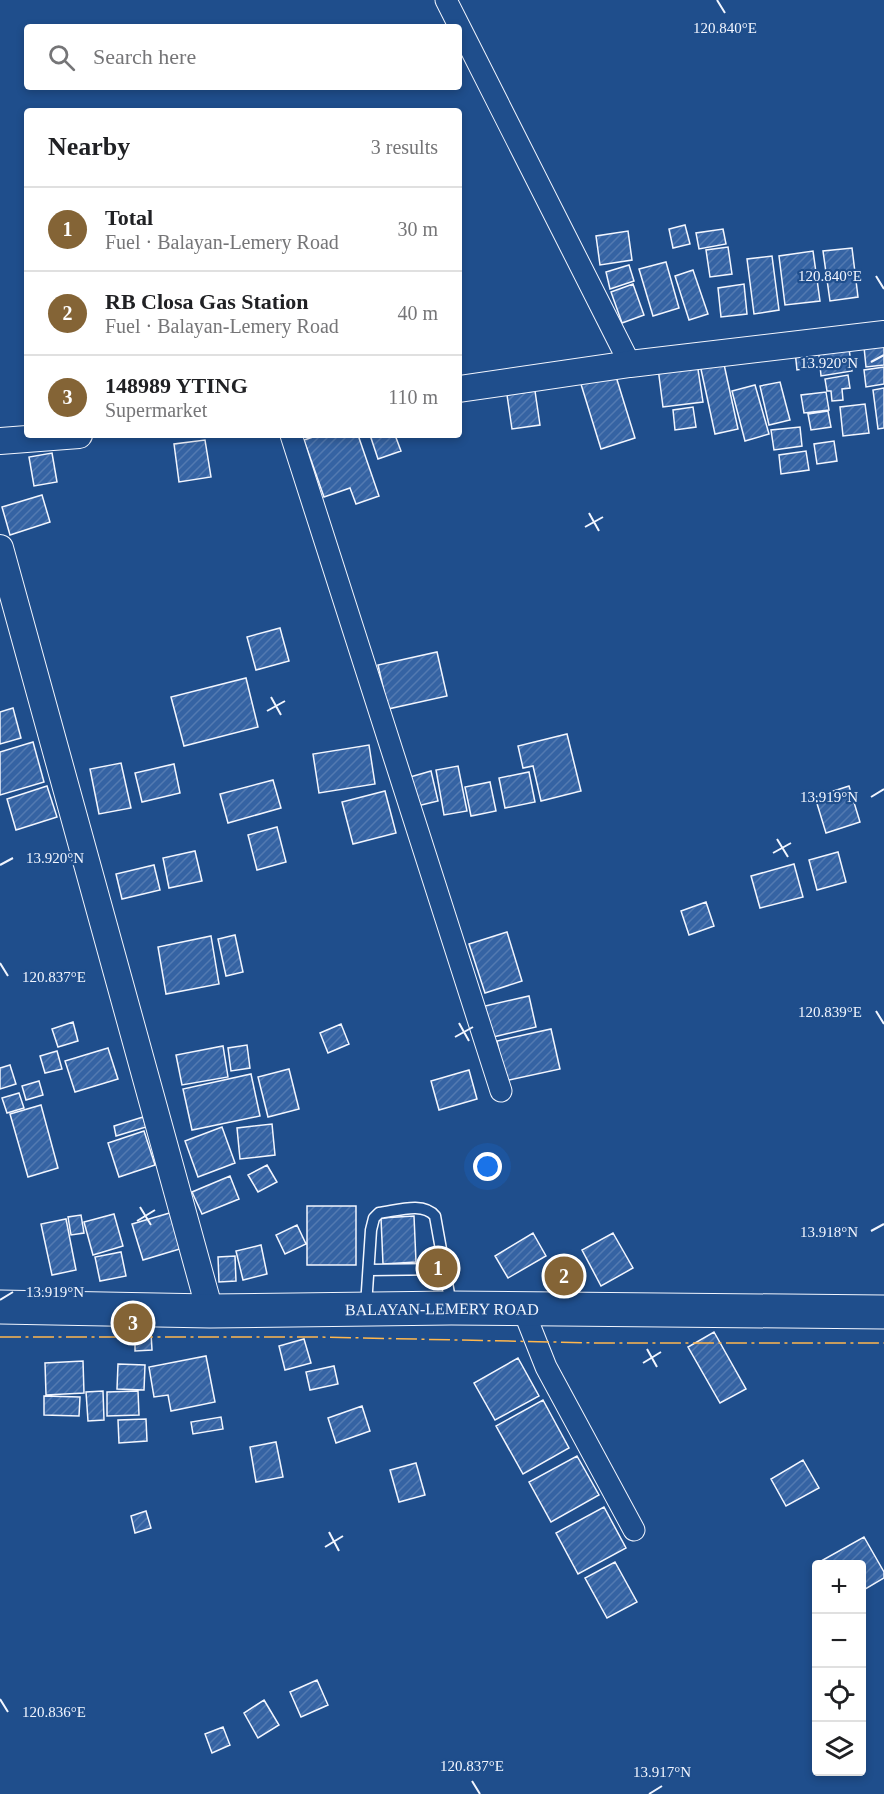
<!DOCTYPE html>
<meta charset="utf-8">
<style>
body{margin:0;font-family:Georgia,serif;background:#f6f6f6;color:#202124}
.controls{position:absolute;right:18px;bottom:18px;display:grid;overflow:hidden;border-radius:6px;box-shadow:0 3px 9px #0003}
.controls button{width:54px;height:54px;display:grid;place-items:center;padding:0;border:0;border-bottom:2px solid #e0e0e0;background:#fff;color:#202124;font:30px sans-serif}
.you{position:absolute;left:488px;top:1167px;width:21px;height:21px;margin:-15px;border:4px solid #fff;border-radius:50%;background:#1a73e8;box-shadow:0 0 0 9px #1a73e833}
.badge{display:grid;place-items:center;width:39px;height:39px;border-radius:50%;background:#846436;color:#fff;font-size:20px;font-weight:700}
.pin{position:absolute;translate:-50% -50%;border:3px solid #fff;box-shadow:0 2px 6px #0006}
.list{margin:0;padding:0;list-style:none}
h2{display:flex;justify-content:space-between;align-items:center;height:78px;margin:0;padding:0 24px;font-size:26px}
h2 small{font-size:20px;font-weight:400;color:#757577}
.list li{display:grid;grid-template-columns:39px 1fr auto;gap:18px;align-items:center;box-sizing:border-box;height:84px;padding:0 24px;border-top:2px solid #e0e0e0}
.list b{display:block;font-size:22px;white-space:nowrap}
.list p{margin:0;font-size:20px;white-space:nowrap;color:#757577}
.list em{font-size:20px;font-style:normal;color:#757577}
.icon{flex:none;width:33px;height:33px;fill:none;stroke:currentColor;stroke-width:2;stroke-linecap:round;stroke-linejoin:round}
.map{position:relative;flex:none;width:884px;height:1794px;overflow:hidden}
.search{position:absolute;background:#fff;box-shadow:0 3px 9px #0003;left:24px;top:24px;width:438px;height:66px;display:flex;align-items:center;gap:15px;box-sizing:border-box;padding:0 21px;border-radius:6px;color:#757577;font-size:22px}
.panel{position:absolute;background:#fff;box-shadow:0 3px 9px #0003;left:24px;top:108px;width:438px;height:330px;border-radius:6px}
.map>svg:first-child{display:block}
</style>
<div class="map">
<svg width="884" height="1794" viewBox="0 0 884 1794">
<defs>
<pattern id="building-hatch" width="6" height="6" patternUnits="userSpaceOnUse" patternTransform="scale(1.5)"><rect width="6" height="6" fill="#3563a3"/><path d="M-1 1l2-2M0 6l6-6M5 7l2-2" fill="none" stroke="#537ab1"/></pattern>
</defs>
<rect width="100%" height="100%" fill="#1f4e8c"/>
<path fill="url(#building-hatch)" stroke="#f2f6ff" stroke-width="1.5" d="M685,225L690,244L673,248L669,229Z
M723,229L726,244L699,249L696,233Z
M628,231L632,260L600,265L596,236Z
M728,247L732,274L710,277L706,250Z
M852,248L858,297L830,301L823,251Z
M813,251L820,301L785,305L779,256Z
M772,256L779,310L754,314L747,259Z
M666,262L679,308L653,316L639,269Z
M629,265L634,281L610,289L606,272Z
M693,270L708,314L689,320L675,276Z
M633,284L644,315L622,323L611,292Z
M744,284L747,314L721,317L718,288Z
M848,341L852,371L821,376L818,344Z
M884,345V365L866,367L864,347Z
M807,349L809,368L797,370L795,351Z
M722,355L738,429L715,434L699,360Z
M697,363L703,402L663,407L658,368Z
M884,367V384L866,387L864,370Z
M614,370L635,438L601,449L580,381Z
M848,375L850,388L842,389L843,400L832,401L831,391H827L825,379Z
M780,382L790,420L769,425L760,386Z
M755,385L769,434L745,441L732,391Z
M884,388V428L878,429L873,390Z
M535,391L540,425L512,429L507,395Z
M826,392L829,410L804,413L801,395Z
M865,404L869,433L843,436L840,407Z
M693,407L696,427L675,430L673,410Z
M828,411L831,427L811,430L808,414Z
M800,427L802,446L774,450L771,430Z
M319,435H358L379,496L356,504L350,488L324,497L304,440Z
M370,435H395L401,451L378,459Z
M205,440L211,477L179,482L174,444Z
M834,441L837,461L817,464L814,444Z
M806,451L809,470L781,474L779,455Z
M52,453L57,482L34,486L29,457Z
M42,495L50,522L10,535L2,507Z
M280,628L289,661L256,670L247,637Z
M437,652L447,696L388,709L378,665Z
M246,678L258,727L184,746L171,697Z
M13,708L21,738L0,744V712Z
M567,734L581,791L541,801L533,766L523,768L518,746Z
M33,742L44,782L0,795V752Z
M369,745L375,784L319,793L313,754Z
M121,763L131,808L99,814L90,769Z
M174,764L180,793L142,802L135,773Z
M458,766L467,811L444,815L436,770Z
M431,771L438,801L417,806L410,777Z
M529,772L535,802L505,808L499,778Z
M273,780L281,808L228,823L220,794Z
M490,782L496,811L471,816L465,787Z
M47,786L57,817L16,830L7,799Z
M849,786L860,822L826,833L815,797Z
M385,791L396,833L353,844L342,802Z
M277,827L286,862L257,870L248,835Z
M195,851L202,881L169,888L163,858Z
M838,852L846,882L817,890L809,860Z
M794,864L803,897L760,908L751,876Z
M154,865L160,890L122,899L116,874Z
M706,902L714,926L689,935L681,911Z
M507,932L522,981L485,993L469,944Z
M235,935L243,972L226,976L218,939Z
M211,936L219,984L166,994L158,947Z
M529,996L536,1027L493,1037L485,1006Z
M73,1022L78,1041L58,1047L52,1029Z
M341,1024L349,1044L328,1053L320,1033Z
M551,1029L560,1069L505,1081L497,1041Z
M247,1045L250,1068L231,1071L228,1048Z
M223,1046L228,1077L182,1085L176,1055Z
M108,1048L118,1079L75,1092L65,1061Z
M57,1051L62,1069L45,1073L40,1056Z
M10,1065L16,1084L0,1089V1068Z
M289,1069L299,1109L268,1117L258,1077Z
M469,1070L477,1099L439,1110L431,1081Z
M251,1074L260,1116L192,1130L183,1089Z
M39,1081L43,1095L26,1100L22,1086Z
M19,1093L24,1108L7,1113L2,1098Z
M41,1105L58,1168L28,1177L10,1114Z
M143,1117L146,1127L116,1136L114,1126Z
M272,1124L275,1155L240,1159L237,1128Z
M222,1127L235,1163L198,1177L185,1141Z
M144,1131L155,1165L119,1177L108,1143Z
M267,1165L277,1182L258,1192L248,1175Z
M230,1176L239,1199L202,1214L192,1192Z
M307,1206H356V1265H307Z
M173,1212L183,1248L143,1260L132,1224Z
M114,1214L123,1246L93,1255L84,1222Z
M81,1215L84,1233L71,1235L68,1217Z
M414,1216L416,1262L383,1264L381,1218Z
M66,1219L76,1270L52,1275L41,1224Z
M297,1225L306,1244L285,1254L276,1235Z
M533,1233L546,1256L508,1278L495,1256Z
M613,1233L633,1268L601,1286L582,1250Z
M261,1245L267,1274L243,1280L236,1251Z
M121,1252L126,1276L100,1281L95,1257Z
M235,1256L236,1281L219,1282L218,1257Z
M550,1269H578V1284L549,1283Z
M714,1332L746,1389L720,1403L688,1347Z
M135,1333H151L152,1350L135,1351Z
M304,1339L311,1363L285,1370L279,1346Z
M206,1356L215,1402L171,1411L168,1395L154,1397L149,1367Z
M518,1358L539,1396L495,1420L474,1383Z
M83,1361L84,1393L46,1395L45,1363Z
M118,1364L145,1365L144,1390L117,1389Z
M334,1366L338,1384L310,1390L306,1372Z
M103,1391L104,1420L88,1421L86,1392Z
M138,1391L139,1415L107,1416V1392Z
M44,1396L80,1397L79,1416L44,1415Z
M543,1400L569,1448L523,1474L496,1426Z
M362,1406L370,1431L336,1443L328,1418Z
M221,1417L223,1429L193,1434L191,1422Z
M146,1419L147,1441L119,1443L118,1420Z
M276,1442L283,1477L256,1482L250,1447Z
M577,1456L599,1495L551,1522L529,1482Z
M803,1460L819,1488L786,1506L771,1479Z
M416,1463L425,1495L399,1502L390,1470Z
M604,1507L626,1548L578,1574L556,1533Z
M146,1511L151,1528L135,1533L131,1516Z
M864,1537L884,1572V1578L862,1591V1564H823L821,1561Z
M615,1562L637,1602L607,1618L585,1578Z
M317,1680L328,1705L301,1717L290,1692Z
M264,1700L279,1725L258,1738L244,1713Z
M223,1727L230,1745L212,1753L205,1734Z"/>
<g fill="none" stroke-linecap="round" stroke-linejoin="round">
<g stroke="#f2f6ff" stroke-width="13">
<path id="service" d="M369,1270L445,1269
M366,1306L371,1230L374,1218L379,1213C396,1211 423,1201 435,1216L451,1305"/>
</g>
<g stroke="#f2f6ff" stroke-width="23">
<path id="minor" d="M446,0L630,364
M291,435L501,1091
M523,1309L546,1367L634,1530"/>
</g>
<g stroke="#f2f6ff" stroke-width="28">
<path id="tertiary" d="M459,389L630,364L884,334
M0,441L79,435
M0,548L210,1311"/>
</g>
<g stroke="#f2f6ff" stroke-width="35">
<g id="primary">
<path id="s1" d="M0,1307L210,1311L451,1308L884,1312"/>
</g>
</g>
<use href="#service" stroke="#1f4e8c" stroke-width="10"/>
<use href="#minor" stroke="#1f4e8c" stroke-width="21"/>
<use href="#tertiary" stroke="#1f4e8c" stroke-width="26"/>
<use href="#primary" stroke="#1f4e8c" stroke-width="33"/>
<path stroke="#ffb74d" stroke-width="1.5" stroke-dasharray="21 4.5 3 4.5" stroke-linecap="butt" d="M0,1337H318L598,1343H884"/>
</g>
<path fill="none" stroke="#f2f6ff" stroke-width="2" d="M717,0L725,13M876,276L884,289M871,362L884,355M589,513L599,531M585,527L603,517M271,697L281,715M267,711L285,701M871,797L884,789M777,839L788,857M773,853L791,843M0,865L13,858M0,963L8,976M876,1011L884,1024M459,1023L469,1041M455,1037L473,1027M140,1207L151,1225M137,1221L155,1210M871,1231L884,1224M0,1300L13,1292M647,1349L657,1367M643,1363L661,1352M329,1532L339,1551M325,1547L343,1536M0,1699L8,1712M472,1781L480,1794M649,1794L662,1786"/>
<g text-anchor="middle" stroke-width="4.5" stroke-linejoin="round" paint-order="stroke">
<g font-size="16" fill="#f2f6ff" stroke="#1f4e8c">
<text dy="6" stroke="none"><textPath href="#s1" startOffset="442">BALAYAN-LEMERY ROAD</textPath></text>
</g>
</g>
<g font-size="15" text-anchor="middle" fill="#f2f6ff" stroke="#1f4e8c" stroke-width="4.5" stroke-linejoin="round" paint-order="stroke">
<text x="725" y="33">120.840°E</text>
<text x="830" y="281">120.840°E</text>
<text x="829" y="368">13.920°N</text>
<text x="829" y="802">13.919°N</text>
<text x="55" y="863">13.920°N</text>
<text x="54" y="982">120.837°E</text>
<text x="830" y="1017">120.839°E</text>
<text x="829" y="1237">13.918°N</text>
<text x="55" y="1297">13.919°N</text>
<text x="54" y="1717">120.836°E</text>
<text x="472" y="1771">120.837°E</text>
<text x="662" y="1777">13.917°N</text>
</g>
</svg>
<div class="controls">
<button>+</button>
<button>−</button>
<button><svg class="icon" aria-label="locate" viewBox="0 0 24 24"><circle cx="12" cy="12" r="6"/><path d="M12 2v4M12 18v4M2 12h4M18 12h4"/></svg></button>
<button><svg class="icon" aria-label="layers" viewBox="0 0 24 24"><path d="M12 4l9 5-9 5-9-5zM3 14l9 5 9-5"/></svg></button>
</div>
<div class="you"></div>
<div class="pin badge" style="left:438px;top:1268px">1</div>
<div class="pin badge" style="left:564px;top:1276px">2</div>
<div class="pin badge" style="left:133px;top:1323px">3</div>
<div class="search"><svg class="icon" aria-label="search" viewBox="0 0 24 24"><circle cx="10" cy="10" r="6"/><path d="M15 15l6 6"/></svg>Search here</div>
<section class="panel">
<h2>Nearby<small>3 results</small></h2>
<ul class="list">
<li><span class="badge">1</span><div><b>Total</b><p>Fuel · Balayan-Lemery Road</p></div><em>30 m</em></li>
<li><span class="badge">2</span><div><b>RB Closa Gas Station</b><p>Fuel · Balayan-Lemery Road</p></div><em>40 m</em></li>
<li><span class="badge">3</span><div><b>148989 YTING</b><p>Supermarket</p></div><em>110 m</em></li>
</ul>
</section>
</div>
